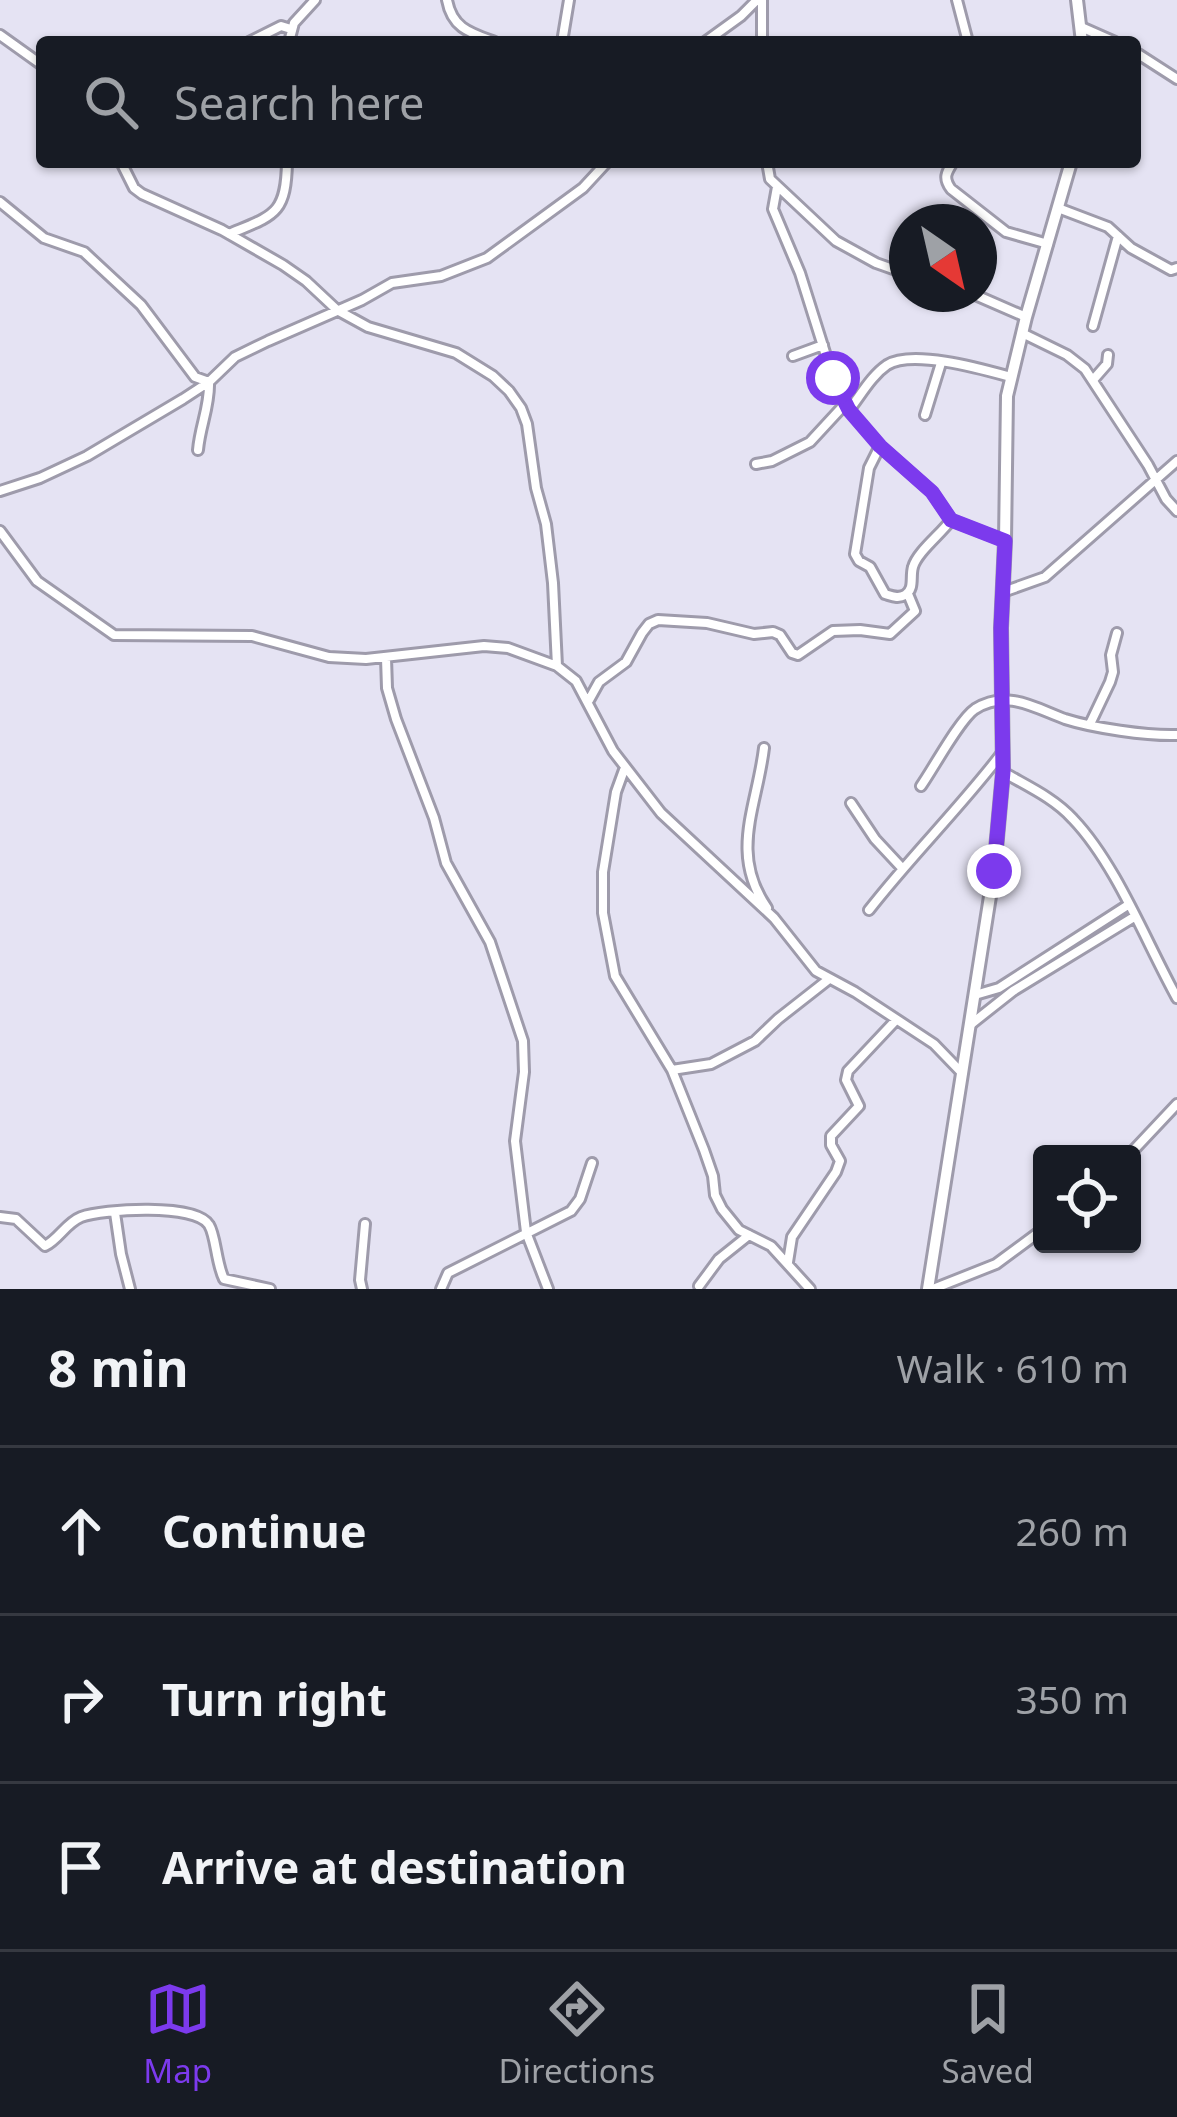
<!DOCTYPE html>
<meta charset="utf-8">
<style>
body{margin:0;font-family:"Noto Sans",sans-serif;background:#20242c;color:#f1f3f6}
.controls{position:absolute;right:36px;bottom:36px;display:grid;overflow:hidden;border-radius:12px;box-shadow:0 3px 9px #0004}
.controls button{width:108px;height:108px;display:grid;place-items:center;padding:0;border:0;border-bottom:3px solid #363941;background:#171b24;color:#f1f3f6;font:60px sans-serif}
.compass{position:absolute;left:889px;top:204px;width:108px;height:108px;border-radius:50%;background:#171b24;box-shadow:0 3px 9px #0004;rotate:146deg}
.stop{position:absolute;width:36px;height:36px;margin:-27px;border:9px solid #7c3aed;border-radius:50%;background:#fff}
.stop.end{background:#7c3aed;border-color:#fff;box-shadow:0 3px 12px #0008}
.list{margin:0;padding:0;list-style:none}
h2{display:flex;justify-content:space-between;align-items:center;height:156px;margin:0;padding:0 48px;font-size:51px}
h2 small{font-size:39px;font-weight:400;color:#9ea1a6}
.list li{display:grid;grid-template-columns:78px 1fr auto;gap:36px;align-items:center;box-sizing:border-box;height:168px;padding:0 48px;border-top:3px solid #363941}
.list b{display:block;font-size:45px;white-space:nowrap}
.list em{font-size:39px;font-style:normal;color:#9ea1a6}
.icon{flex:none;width:66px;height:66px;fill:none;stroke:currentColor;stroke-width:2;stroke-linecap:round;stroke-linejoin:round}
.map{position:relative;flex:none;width:1177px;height:1289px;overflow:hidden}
.search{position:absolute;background:#171b24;box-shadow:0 3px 9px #0004;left:36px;right:36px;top:36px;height:132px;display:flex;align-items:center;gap:30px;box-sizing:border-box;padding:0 42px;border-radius:12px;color:#9ea1a6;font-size:45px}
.sheet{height:660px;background:#171b24}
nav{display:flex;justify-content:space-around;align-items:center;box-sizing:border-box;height:168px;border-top:3px solid #363941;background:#171b24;font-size:33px;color:#9ea1a6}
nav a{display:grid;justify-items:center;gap:6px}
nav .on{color:#7c3aed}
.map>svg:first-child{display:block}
</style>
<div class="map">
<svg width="1177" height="1289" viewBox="0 0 1177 1289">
<rect width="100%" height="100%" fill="#e5e3f3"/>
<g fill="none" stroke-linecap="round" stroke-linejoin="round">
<g stroke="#9e9bab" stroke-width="14">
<path id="street" d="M447,0C452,28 470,33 495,42
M957,0L968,42
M1081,27L1115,42
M0,35L42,65
M249,42L281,26L291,29
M289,42L294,23L315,0
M562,42L569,0
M705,42L741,16L757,0
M762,42V0
M1135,52L1177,79
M121,162L134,188L142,194L222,230L283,265L306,281L337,310L368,327L456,353L493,376L509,391L521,408L527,424L536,488L546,524L553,583L557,666
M767,162L770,179L836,241L876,263L907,274
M953,162C946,173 943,178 951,189L1006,232L1048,244
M777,187L773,209L800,273L833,378L849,410L880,446L932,492L951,520L1005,541
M0,202L44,238L84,252L141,305L195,377L209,382C210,406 200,426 198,450
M1058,208L1108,227L1131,248L1171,270L1177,268
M229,234C274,215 286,215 287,162
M973,294L1026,317
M1093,326L1118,236
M1022,333L1067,355L1085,369L1148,465L1166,499L1177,511
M793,356L823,345
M1093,380L1107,364L1108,355
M849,410C861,395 871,376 887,365C912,349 982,369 1011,377
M925,415L941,363
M880,446L869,468L855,554L859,561L870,567L885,594C892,596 898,599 905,595C915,589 910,577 913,567C917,552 941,534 951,520
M756,464L772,461L810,442L846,403
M0,491L40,478L87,456L183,399L209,382L235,357L268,341L362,300L392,283L441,276L487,258L583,188L607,162
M0,531L37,581L114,635L252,636L329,657L366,659L484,646L508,648L557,666L576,681L613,751L661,813L774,918L816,971L855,992L934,1044L962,1073
M1003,592L1045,577L1177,461
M386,658L387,688L396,719L434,818L446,863L490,942L523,1041L524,1072L515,1141L526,1232L548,1289
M589,700L599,682L626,662L642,633L649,624L658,620L707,623L754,634L773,632L780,635L792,653L798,655L833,631L860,630L890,634L915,611L908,594
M1090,724L1110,682L1113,672L1111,655L1117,633
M764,748C757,807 729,853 767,908
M624,770L616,792L603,872V913L615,976L672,1070L704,1150L713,1176L715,1195L722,1209L739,1230L771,1246L810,1289
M1003,772C1027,786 1054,798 1073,819C1116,864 1146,942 1177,998
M921,786C933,769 960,719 975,709C1007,689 1035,708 1065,719C1093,728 1147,736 1177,735
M851,803L875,839L902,868
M869,910C911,856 960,808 1002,753
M975,995L999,988L1128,905
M970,1025L1013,991L1134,917
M672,1070L711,1064L755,1041L778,1019L829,979
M1130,1154L1177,1104
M115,1213L121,1254L130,1289
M0,1217L16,1219L45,1246C59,1239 66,1223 81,1217C103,1209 196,1203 209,1225C216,1236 216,1263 224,1279L270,1289
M788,1262L792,1237L836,1172L840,1161L831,1145V1136L859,1106L846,1080L848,1071L896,1020
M699,1286L719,1259L749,1235
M362,1289L360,1280L365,1224
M441,1289L448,1273L571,1211L580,1199L592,1163
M933,1289L996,1264L1042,1230"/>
</g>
<g stroke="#9e9bab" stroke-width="16">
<path id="secondary" d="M1077,0L1082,42
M928,1289L994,871L1003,772L1001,628L1005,541L1007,396L1026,317L1071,162"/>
</g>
<use href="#street" stroke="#fff" stroke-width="8"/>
<use href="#secondary" stroke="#fff" stroke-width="10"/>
</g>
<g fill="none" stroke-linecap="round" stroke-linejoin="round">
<path stroke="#7c3aed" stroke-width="15" d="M833,378L849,410L880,446L932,492L951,520L1005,541L1001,628L1003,772L994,871"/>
</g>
</svg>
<div class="controls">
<button><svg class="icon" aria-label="locate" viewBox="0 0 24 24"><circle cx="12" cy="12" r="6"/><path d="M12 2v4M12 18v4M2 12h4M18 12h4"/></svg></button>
</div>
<svg class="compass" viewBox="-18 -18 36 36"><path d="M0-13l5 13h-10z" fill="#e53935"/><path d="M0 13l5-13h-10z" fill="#9ea1a6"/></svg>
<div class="stop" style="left:833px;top:378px"></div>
<div class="stop end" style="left:994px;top:871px"></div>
<div class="search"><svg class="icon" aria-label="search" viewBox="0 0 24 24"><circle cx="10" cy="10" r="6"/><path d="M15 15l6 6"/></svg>Search here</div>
</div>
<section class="sheet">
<h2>8 min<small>Walk · 610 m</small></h2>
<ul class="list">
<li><svg class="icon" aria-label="ahead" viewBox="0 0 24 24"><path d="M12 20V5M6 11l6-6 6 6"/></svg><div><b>Continue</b></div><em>260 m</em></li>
<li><svg class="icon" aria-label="right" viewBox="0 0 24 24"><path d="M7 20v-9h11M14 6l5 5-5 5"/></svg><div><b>Turn right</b></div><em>350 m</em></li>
<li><svg class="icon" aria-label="arrive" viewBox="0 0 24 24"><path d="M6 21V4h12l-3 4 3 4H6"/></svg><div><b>Arrive at destination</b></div></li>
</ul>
</section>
<nav>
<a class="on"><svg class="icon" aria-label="map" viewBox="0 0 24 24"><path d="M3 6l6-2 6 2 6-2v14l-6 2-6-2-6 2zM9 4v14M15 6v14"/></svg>Map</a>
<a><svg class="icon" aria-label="directions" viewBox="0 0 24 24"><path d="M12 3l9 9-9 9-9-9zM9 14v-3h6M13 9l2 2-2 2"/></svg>Directions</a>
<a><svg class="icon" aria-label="saved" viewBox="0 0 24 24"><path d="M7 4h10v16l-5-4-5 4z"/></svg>Saved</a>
</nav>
